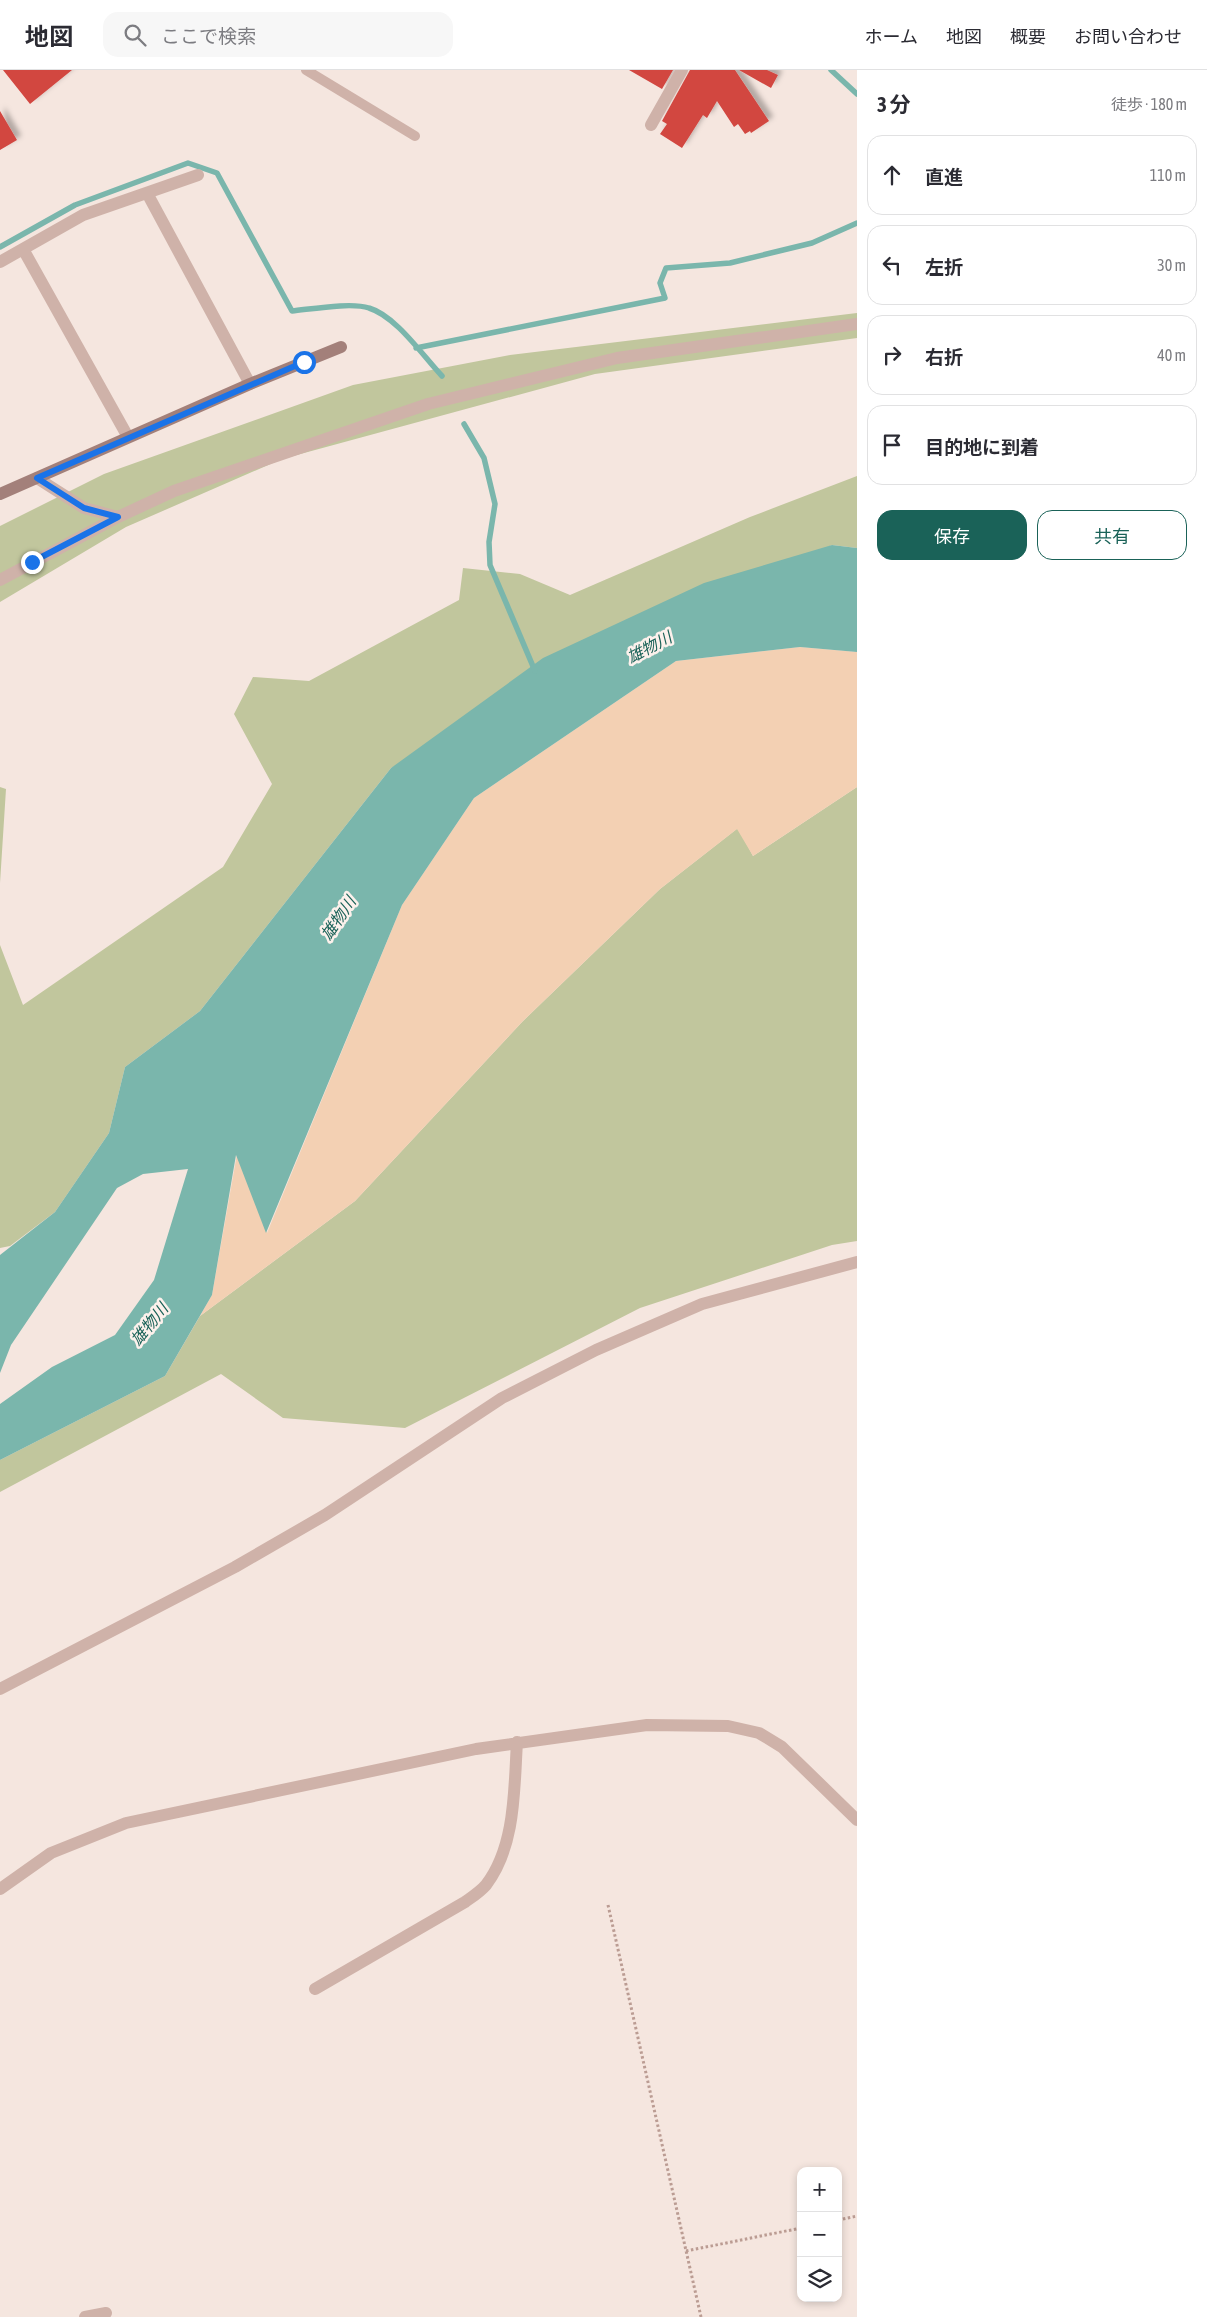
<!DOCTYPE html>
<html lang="ja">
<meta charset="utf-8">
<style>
body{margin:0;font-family:"Asap Condensed","Noto Sans JP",sans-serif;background:#f7f7f7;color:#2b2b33}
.controls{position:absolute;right:15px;bottom:15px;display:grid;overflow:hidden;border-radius:10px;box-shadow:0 2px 8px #0003}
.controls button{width:45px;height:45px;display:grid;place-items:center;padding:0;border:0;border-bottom:1px solid #e1e1e2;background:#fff;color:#2b2b33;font:25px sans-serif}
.stop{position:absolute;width:15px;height:15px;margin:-11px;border:4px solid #1a73e8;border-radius:50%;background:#fff}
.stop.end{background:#1a73e8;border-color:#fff;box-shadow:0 1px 5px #0008}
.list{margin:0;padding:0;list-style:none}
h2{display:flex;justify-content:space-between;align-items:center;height:65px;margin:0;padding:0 20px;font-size:21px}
h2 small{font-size:16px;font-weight:400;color:#7c7c81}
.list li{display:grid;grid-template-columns:32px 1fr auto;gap:15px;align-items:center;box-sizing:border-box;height:80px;margin:0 10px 10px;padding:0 10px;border:1px solid #e1e1e2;border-radius:15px}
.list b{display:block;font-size:19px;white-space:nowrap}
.list em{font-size:16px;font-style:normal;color:#7c7c81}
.actions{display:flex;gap:10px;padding:15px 20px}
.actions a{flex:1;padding:11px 0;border:1px solid #1a6258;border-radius:15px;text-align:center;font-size:18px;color:#1a6258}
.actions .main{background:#1a6258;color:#fff}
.icon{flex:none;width:28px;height:28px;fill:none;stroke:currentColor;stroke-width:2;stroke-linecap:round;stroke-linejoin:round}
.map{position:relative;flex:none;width:857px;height:2247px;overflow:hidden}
header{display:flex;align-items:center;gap:30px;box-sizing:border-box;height:70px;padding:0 25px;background:#fff;border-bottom:1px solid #e1e1e2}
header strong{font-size:24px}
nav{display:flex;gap:28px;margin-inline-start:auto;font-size:18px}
.search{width:350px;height:45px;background:#f7f7f7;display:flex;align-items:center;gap:12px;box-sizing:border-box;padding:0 18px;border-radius:15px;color:#7c7c81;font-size:19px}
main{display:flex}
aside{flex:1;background:#fff}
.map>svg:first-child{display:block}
</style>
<header>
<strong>地図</strong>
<div class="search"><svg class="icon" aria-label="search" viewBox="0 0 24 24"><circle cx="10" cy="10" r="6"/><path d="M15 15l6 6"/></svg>ここで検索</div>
<nav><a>ホーム</a><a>地図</a><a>概要</a><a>お問い合わせ</a></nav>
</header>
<main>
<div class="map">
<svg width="857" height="2247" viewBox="0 0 857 2247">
<defs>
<filter id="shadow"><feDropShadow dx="4.5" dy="-4.5" stdDeviation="2.5" flood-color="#0004"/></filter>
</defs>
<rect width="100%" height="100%" fill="#f5e6df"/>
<path fill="#c1c69d" d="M857,243V268L595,304L282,389L126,457L0,532V456L104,404L353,315L510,285Z
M857,406V478L832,475L391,698L200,941L125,997L109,1063L55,1142L10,1176L0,1178V875L23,935L223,797L272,714L234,644L253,607L309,611L459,530L463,498L520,504L570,525L750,447Z
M0,717L6,719L0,813Z
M857,717V1171L832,1175L640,1238L405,1358L283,1348L221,1304L0,1422V1390L165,1306L200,1246L355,1131L523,951L660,819L738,758L753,786Z"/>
<path fill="#f3d0b3" d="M800,577L857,582V717L753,786L737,759L660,819L523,951L355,1131L200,1246L212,1225L237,1084L267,1163L402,835L474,728L676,591Z"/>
<path fill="#7ab6ac" d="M832,475L857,478V582L800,577L676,591L474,728L402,835L266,1163L236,1085L212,1225L165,1306L0,1390V1334L52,1297L115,1265L154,1210L188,1099L143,1104L117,1118L11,1275L0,1303V1185L55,1142L109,1063L125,997L200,941L391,698L543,588L704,513Z"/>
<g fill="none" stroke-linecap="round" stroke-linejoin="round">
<path stroke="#7ab6ac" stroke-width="5.5" d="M831,0L857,24
M0,177L75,135L188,93L217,103L292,241C312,239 351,232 369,238C396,246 423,286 442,306
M416,278L665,228L660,213L666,198L730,193L812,173L857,153
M464,354L484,388L495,434L489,472L490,495L535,601"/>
</g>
<path fill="#d24640" filter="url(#shadow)" d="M3,0H72L30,34Z
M629,0H673L662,19Z
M690,0H735L769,51L751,63L750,61L745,64L738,54L734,57L717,31L707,48L703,45L682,78L660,64L667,54L662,51Z
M739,0H767L778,5L771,18Z
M0,41L17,70L0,80Z"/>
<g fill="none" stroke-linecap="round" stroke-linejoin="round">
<path stroke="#bb9c93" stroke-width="3" stroke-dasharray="2.5 2.5" stroke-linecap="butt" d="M608,1835L701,2247
M838,2150L857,2146
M686,2181L801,2158"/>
<path stroke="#cfb2a9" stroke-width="10" d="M306,0L415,66"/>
<path stroke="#cfb2a9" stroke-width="12" d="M651,55L682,0
M147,123L250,314
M23,179L128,367
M0,192L83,145L198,105
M37,408L84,438L118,447
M0,510L118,447L174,421L428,334L617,288L857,254
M0,1619L235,1497L325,1445L502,1328L596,1280L702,1234L857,1192
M0,1819L51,1783L126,1753L476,1679L647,1655L728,1656L759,1663L782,1677L857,1750
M315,1919L465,1832C472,1827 480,1822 486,1815C516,1776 514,1718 517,1672
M85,2247L106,2243"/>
<path stroke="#a3807a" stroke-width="12" d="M0,424L250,314L341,277"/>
</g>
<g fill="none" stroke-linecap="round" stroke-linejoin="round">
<path stroke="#1a73e8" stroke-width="6" d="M32,492L118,447L84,438L37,408L304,292"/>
</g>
<g text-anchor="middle" stroke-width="5" stroke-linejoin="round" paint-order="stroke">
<g font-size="16" font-style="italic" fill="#1a6258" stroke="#fcf1ec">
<text transform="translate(649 577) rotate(-28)" y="6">雄物川</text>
<text transform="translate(338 848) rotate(-56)" y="6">雄物川</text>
<text transform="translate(149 1254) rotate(-51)" y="6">雄物川</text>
</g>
</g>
</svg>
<div class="controls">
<button>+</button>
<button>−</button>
<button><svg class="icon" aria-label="layers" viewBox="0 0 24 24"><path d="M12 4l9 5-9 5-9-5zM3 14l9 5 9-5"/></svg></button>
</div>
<div class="stop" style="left:304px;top:292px"></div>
<div class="stop end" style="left:32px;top:492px"></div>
</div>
<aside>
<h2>3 分<small>徒歩 · 180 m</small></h2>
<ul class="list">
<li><svg class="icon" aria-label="ahead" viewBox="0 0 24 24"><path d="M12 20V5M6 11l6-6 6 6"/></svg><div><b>直進</b></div><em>110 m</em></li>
<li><svg class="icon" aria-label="left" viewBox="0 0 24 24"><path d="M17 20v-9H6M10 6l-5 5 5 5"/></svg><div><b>左折</b></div><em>30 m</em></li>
<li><svg class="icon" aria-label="right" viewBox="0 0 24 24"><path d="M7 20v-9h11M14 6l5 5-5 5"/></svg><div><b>右折</b></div><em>40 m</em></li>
<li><svg class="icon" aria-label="arrive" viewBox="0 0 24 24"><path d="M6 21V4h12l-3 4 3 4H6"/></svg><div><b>目的地に到着</b></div></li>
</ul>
<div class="actions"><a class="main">保存</a><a>共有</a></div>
</aside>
</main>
